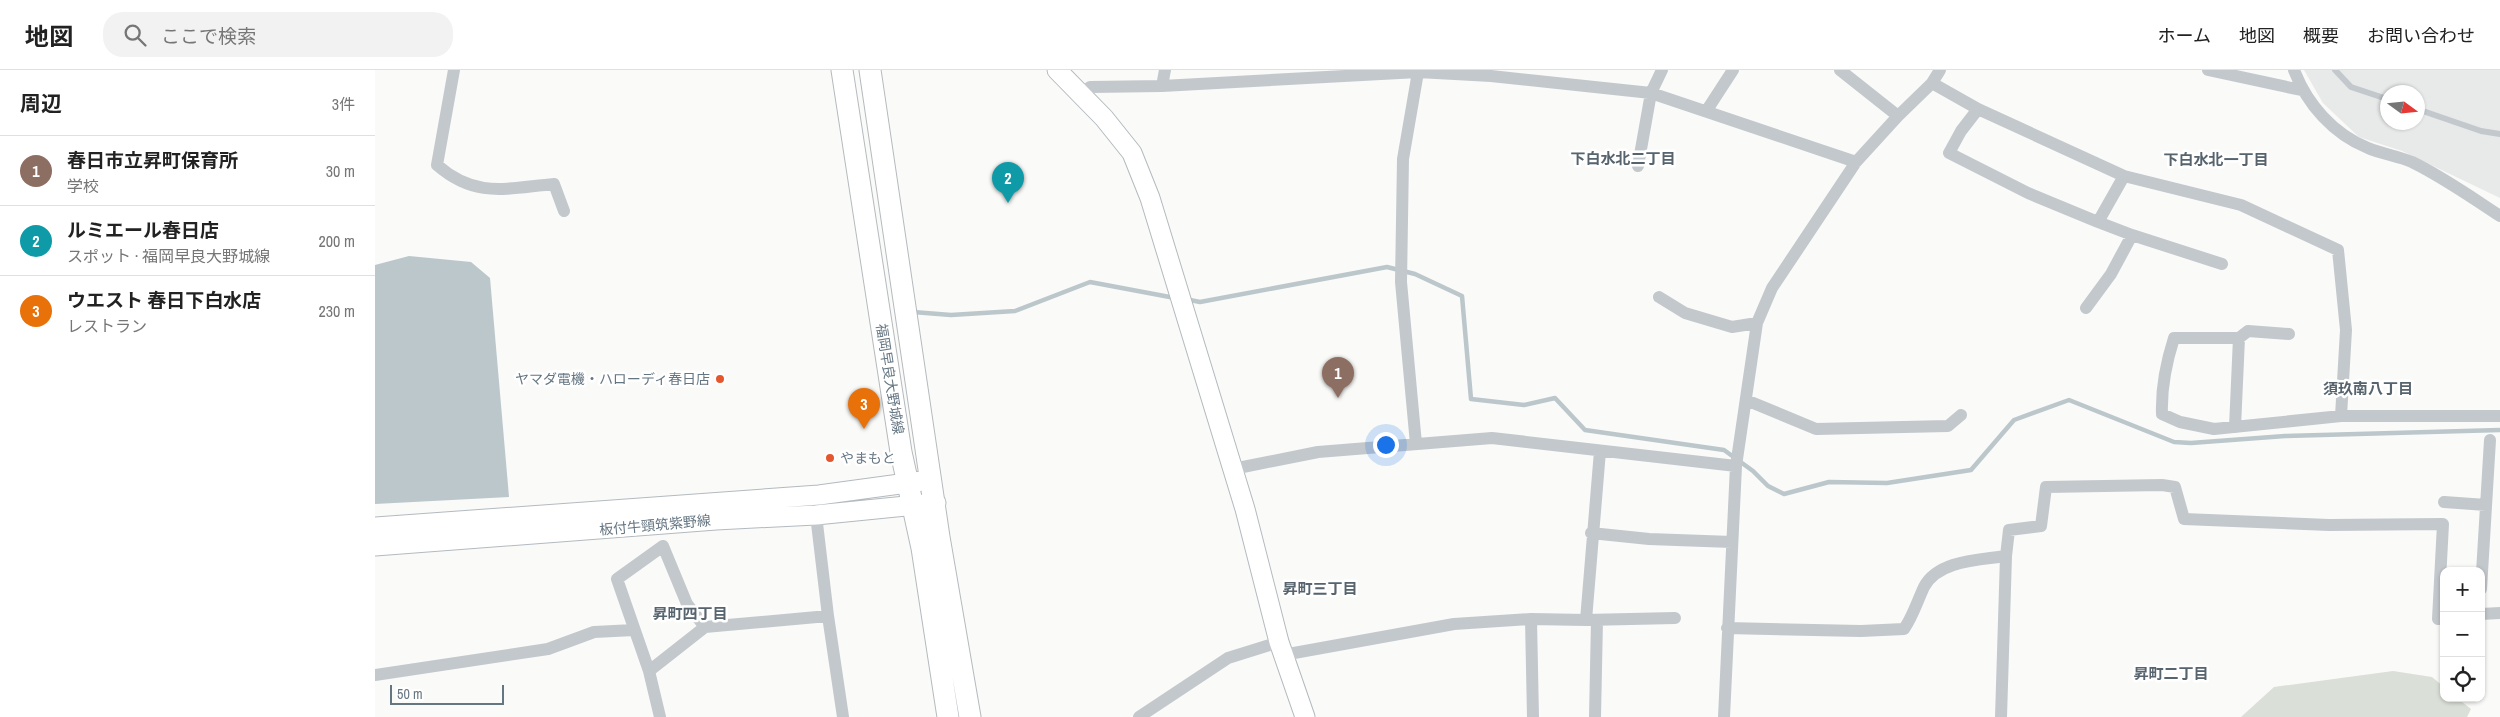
<!DOCTYPE html>
<html lang="ja">
<meta charset="utf-8">
<style>
body{margin:0;font-family:"Archivo Narrow","Noto Sans JP",sans-serif;background:#f2f2f2;color:#222}
.controls{position:absolute;right:15px;bottom:15px;display:grid;overflow:hidden;border-radius:10px;box-shadow:0 1px 4px #0004}
.controls button{width:45px;height:45px;display:grid;place-items:center;padding:0;border:0;border-bottom:1px solid #e0e0e0;background:#fff;color:#222;font:25px sans-serif}
.compass{position:absolute;left:2005px;top:15px;width:45px;height:45px;border-radius:50%;background:#fff;box-shadow:0 1px 4px #0004;rotate:105deg}
.scale{position:absolute;left:15px;bottom:12px;width:114px;box-sizing:border-box;padding-left:5px;border:2px solid #657683;border-top:0;font-size:14px;line-height:18px;white-space:nowrap;color:#657683;-webkit-text-stroke:4px #fff;paint-order:stroke}
.you{position:absolute;left:1010px;top:374px;width:18px;height:18px;margin:-12px;border:4px solid #fff;border-radius:50%;background:#1a73e8;box-shadow:0 0 0 8px #1a73e833}
.badge{display:grid;place-items:center;width:32px;height:32px;border-radius:50%;background:#e4572e;color:#fff;font-size:16px;font-weight:700}
.pin{position:absolute;translate:-50% -41px;filter:drop-shadow(0 1px 2px #0008)}
.pin::after{content:'';position:absolute;top:26px;width:18px;height:15px;background:inherit;clip-path:polygon(0 0,100% 0,50% 100%)}
.list{margin:0;padding:0;list-style:none}
h2{display:flex;justify-content:space-between;align-items:center;height:65px;margin:0;padding:0 20px;font-size:21px}
h2 small{font-size:16px;font-weight:400;color:#767676}
.list li{display:grid;grid-template-columns:32px 1fr auto;gap:15px;align-items:center;box-sizing:border-box;height:70px;padding:0 20px;border-top:1px solid #e0e0e0}
.list b{display:block;font-size:19px;white-space:nowrap}
.list p{margin:0;font-size:16px;white-space:nowrap;color:#767676}
.list em{font-size:16px;font-style:normal;color:#767676}
.icon{flex:none;width:28px;height:28px;fill:none;stroke:currentColor;stroke-width:2;stroke-linecap:round;stroke-linejoin:round}
.map{position:relative;flex:none;width:2125px;height:647px;overflow:hidden}
header{display:flex;align-items:center;gap:30px;box-sizing:border-box;height:70px;padding:0 25px;background:#fff;border-bottom:1px solid #e0e0e0}
header strong{font-size:24px}
nav{display:flex;gap:28px;margin-inline-start:auto;font-size:18px}
.search{width:350px;height:45px;background:#f2f2f2;display:flex;align-items:center;gap:12px;box-sizing:border-box;padding:0 18px;border-radius:20px;color:#767676;font-size:19px}
main{display:flex}
aside{flex:1;background:#fff}
.map>svg:first-child{display:block}
</style>
<header>
<strong>地図</strong>
<div class="search"><svg class="icon" aria-label="search" viewBox="0 0 24 24"><circle cx="10" cy="10" r="6"/><path d="M15 15l6 6"/></svg>ここで検索</div>
<nav><a>ホーム</a><a>地図</a><a>概要</a><a>お問い合わせ</a></nav>
</header>
<main>
<aside>
<h2>周辺<small>3件</small></h2>
<ul class="list">
<li><span class="badge" style="background:#8d6e63">1</span><div><b>春日市立昇町保育所</b><p>学校</p></div><em>30 m</em></li>
<li><span class="badge" style="background:#0f9aa8">2</span><div><b>ルミエール春日店</b><p>スポット · 福岡早良大野城線</p></div><em>200 m</em></li>
<li><span class="badge" style="background:#e8710a">3</span><div><b>ウエスト 春日下白水店</b><p>レストラン</p></div><em>230 m</em></li>
</ul>
</aside>
<div class="map">
<svg width="2125" height="647" viewBox="0 0 2125 647">
<rect width="100%" height="100%" fill="#fafaf8"/>
<path fill="#e8e9e9" fill-rule="evenodd" d="M1929,0H2125V128L2027,81L1984,67L1948,33ZM2012,22H2042V52H2012Z"/>
<path fill="#dadfd7" d="M2018,601L2057,607L2069,617V628H2082L2096,639L2092,647H1866L1899,617Z"/>
<path fill="#bbc7cb" d="M34,186L96,192L115,208L134,427L0,434V195Z"/>
<g fill="none" stroke-linecap="round" stroke-linejoin="round">
<path stroke="#bbc7cb" stroke-width="4.5" d="M810,229L825,232L1012,197L1040,204L1087,226L1096,329L1149,335L1180,328L1210,360L1349,380L1378,401L1393,416L1409,424L1454,412L1512,413L1596,400L1639,350L1694,330L1799,372L1816,373L1910,366L2125,360
M538,242L576,245L640,241L715,212L800,228"/>
<g stroke="#b3babf" stroke-width="21">
<path id="secondary" d="M682,0L729,48L757,83L775,128L870,439L904,572L930,647
M0,457L444,425L547,411
M0,476L341,450L441,445L561,433"/>
</g>
<g stroke="#b5babe" stroke-width="23">
<path id="primary" d="M467,0L526,382L547,478L573,647
M495,0L564,467L595,647"/>
</g>
<path stroke="#c3c8cc" stroke-width="6" d="M1960,0L1976,17L2012,29
M2042,39L2106,61L2125,64"/>
<path stroke="#c3c8cc" stroke-width="12" d="M79,0L62,95C101,129 132,118 179,114L189,141
M1465,0L1523,46
M1833,0L1926,20
M1919,0C1932,34 1958,64 1993,78C2007,84 2023,86 2037,92C2068,107 2096,127 2125,146
M1557,13L1603,39L1749,106L1723,152L1653,123L1574,83L1586,61L1603,39
M787,16L790,0
M706,25L715,17L787,16L1043,2L1116,6L1276,23L1481,92
M1332,40L1358,0
M1263,96L1276,23L1287,0
M1749,106L1866,135L1963,180L1971,260L1966,346H2125
M1723,152L1757,165L1847,194
M1284,227L1310,243L1357,257L1382,253
M1711,238L1736,204L1757,165
M1914,264L1873,261L1864,268H1799C1791,293 1786,317 1787,344L1805,352L1839,359L1966,346
M1371,330L1441,359L1573,356L1586,345
M1860,357L1864,268
M1041,374L1026,212L1028,89L1043,2
M1225,381L1211,550L1300,548
M858,399L943,382L1117,368L1361,396
M2069,432L2111,435
M441,445L453,546L468,647
M1216,463L1274,469L1357,472
M2106,519L2115,370
M2106,544L2125,543
M1156,549L1158,647
M1352,558L1486,561L1529,559C1538,546 1542,532 1549,517C1563,490 1605,490 1631,486
M908,585L1079,554L1156,549L1211,550
M274,601L242,509L288,476L312,534L330,557
M0,605L173,579L219,562L259,560
M285,647L274,601L330,557L453,546
M764,647L853,588L904,572
M1220,647L1222,550
M1349,647L1361,396L1382,253L1397,218L1481,92L1523,46L1557,13L1565,0
M1626,647L1631,486L1634,460L1666,456L1671,417L1787,415L1800,417L1809,449L1954,455L2068,454L2063,549L2069,548"/>
<use href="#secondary" stroke="#fff" stroke-width="19"/>
<use href="#primary" stroke="#fff" stroke-width="21"/>
</g>
<g fill="#e4572e" stroke="#fff" stroke-width="2">
<circle cx="345" cy="309" r="5"/>
<circle cx="455" cy="388" r="5"/>
</g>
<g text-anchor="middle" stroke-width="5" stroke-linejoin="round" paint-order="stroke">
<g font-size="14" fill="#657683" stroke="#fff" text-anchor="end">
<text x="335" y="314">ヤマダ電機・ハローディ春日店</text>
<text x="465" y="393" text-anchor="start">やまもと</text>
</g>
<g font-size="14" fill="#657683" stroke="#fff">
<text transform="translate(515 309) rotate(81)" y="5">福岡早良大野城線</text>
<text transform="translate(280 455) rotate(-5)" y="5">板付牛頸筑紫野線</text>
</g>
<g font-size="15" font-weight="bold" fill="#57646e" stroke="#fff">
<text x="1248" y="94">下白水北二丁目</text>
<text x="1841" y="95">下白水北一丁目</text>
<text x="1993" y="324">須玖南八丁目</text>
<text x="945" y="524">昇町三丁目</text>
<text x="315" y="549">昇町四丁目</text>
<text x="1796" y="609">昇町二丁目</text>
</g>
</g>
</svg>
<div class="controls">
<button>+</button>
<button>−</button>
<button><svg class="icon" aria-label="locate" viewBox="0 0 24 24"><circle cx="12" cy="12" r="6"/><path d="M12 2v4M12 18v4M2 12h4M18 12h4"/></svg></button>
</div>
<svg class="compass" viewBox="-18 -18 36 36"><path d="M0-13l5 13h-10z" fill="#e53935"/><path d="M0 13l5-13h-10z" fill="#767676"/></svg>
<div class="scale">50 m</div>
<div class="you"></div>
<div class="pin badge" style="left:963px;top:328px;background:#8d6e63">1</div>
<div class="pin badge" style="left:633px;top:133px;background:#0f9aa8">2</div>
<div class="pin badge" style="left:489px;top:359px;background:#e8710a">3</div>
</div>
</main>
